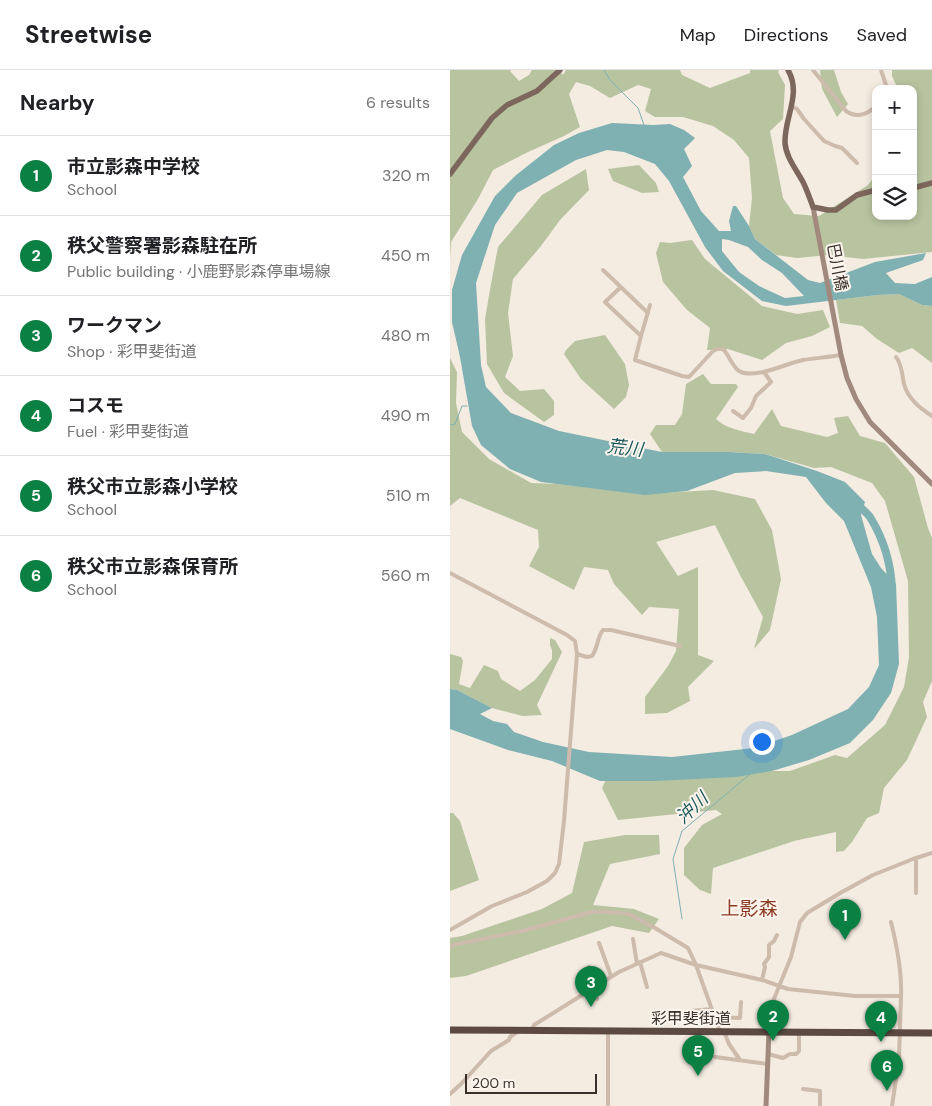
<!DOCTYPE html>
<meta charset="utf-8">
<style>
body{margin:0;font-family:"DM Sans","Noto Sans JP",sans-serif;background:#f2f2f2;color:#202124}
.controls{position:absolute;right:15px;top:15px;display:grid;overflow:hidden;border-radius:10px;box-shadow:0 2px 8px #0003}
.controls button{width:45px;height:45px;display:grid;place-items:center;padding:0;border:0;border-bottom:1px solid #e0e0e0;background:#fff;color:#202124;font:25px sans-serif}
.scale{position:absolute;left:15px;bottom:12px;width:132px;box-sizing:border-box;padding-left:5px;border:2px solid #3b302b;border-top:0;font-size:14px;line-height:18px;white-space:nowrap;color:#3b302b;-webkit-text-stroke:4px #fbf5ee;paint-order:stroke}
.you{position:absolute;left:311px;top:671px;width:18px;height:18px;margin:-12px;border:4px solid #fff;border-radius:50%;background:#1a73e8;box-shadow:0 0 0 8px #1a73e833}
.badge{display:grid;place-items:center;width:32px;height:32px;border-radius:50%;background:#0b8043;color:#fff;font-size:16px;font-weight:700}
.pin{position:absolute;translate:-50% -41px;filter:drop-shadow(0 1px 2px #0008)}
.pin::after{content:'';position:absolute;top:26px;width:18px;height:15px;background:inherit;clip-path:polygon(0 0,100% 0,50% 100%)}
.list{margin:0;padding:0;list-style:none}
h2{display:flex;justify-content:space-between;align-items:center;height:65px;margin:0;padding:0 20px;font-size:21px}
h2 small{font-size:16px;font-weight:400;color:#757577}
.list li{display:grid;grid-template-columns:32px 1fr auto;gap:15px;align-items:center;box-sizing:border-box;height:80px;padding:0 20px;border-top:1px solid #e0e0e0}
.list b{display:block;font-size:19px;white-space:nowrap}
.list p{margin:0;font-size:16px;white-space:nowrap;color:#757577}
.list em{font-size:16px;font-style:normal;color:#757577}
.icon{flex:none;width:28px;height:28px;fill:none;stroke:currentColor;stroke-width:2;stroke-linecap:round;stroke-linejoin:round}
.map{position:relative;flex:none;width:482px;height:1036px;overflow:hidden}
header{display:flex;align-items:center;gap:30px;box-sizing:border-box;height:70px;padding:0 25px;background:#fff;border-bottom:1px solid #e0e0e0}
header strong{font-size:24px}
nav{display:flex;gap:28px;margin-inline-start:auto;font-size:18px}
main{display:flex}
aside{flex:1;background:#fff}
.map>svg:first-child{display:block}
</style>
<header>
<strong>Streetwise</strong>
<nav><a>Map</a><a>Directions</a><a>Saved</a></nav>
</header>
<main>
<aside>
<h2>Nearby<small>6 results</small></h2>
<ul class="list">
<li><span class="badge">1</span><div><b>市立影森中学校</b><p>School</p></div><em>320 m</em></li>
<li><span class="badge">2</span><div><b>秩父警察署影森駐在所</b><p>Public building · 小鹿野影森停車場線</p></div><em>450 m</em></li>
<li><span class="badge">3</span><div><b>ワークマン</b><p>Shop · 彩甲斐街道</p></div><em>480 m</em></li>
<li><span class="badge">4</span><div><b>コスモ</b><p>Fuel · 彩甲斐街道</p></div><em>490 m</em></li>
<li><span class="badge">5</span><div><b>秩父市立影森小学校</b><p>School</p></div><em>510 m</em></li>
<li><span class="badge">6</span><div><b>秩父市立影森保育所</b><p>School</p></div><em>560 m</em></li>
</ul>
</aside>
<div class="map">
<svg width="482" height="1036" viewBox="0 0 482 1036">
<rect width="100%" height="100%" fill="#f4ebe1"/>
<path fill="#b8c4a0" d="M0,0H61L60,1L69,11L79,5L82,0H110L113,5L116,0H230L232,5L260,18L300,3V0H329L328,2L335,15L333,49L320,61L333,128L344,144L369,146L418,115L426,105V146H463V19H448L442,6V0H482V182L413,189L378,185L347,188L326,185L305,169L299,156L302,128L299,88L284,70L263,56L233,47H205L195,41L201,19L188,15L160,28L140,16L126,12L119,24L130,57L114,66L78,82L43,100L28,129L1,172L0,190Z
M370,0H384L391,22L398,34L387,47L372,19Z
M189,95L206,113L209,122L192,123L163,111L158,99Z
M136,99L139,120L110,150L91,176L63,209L58,243L63,286L55,307L70,321L94,319L104,331V345L94,352L54,323L37,294L35,249L41,214L48,177L92,125Z
M242,170L255,189L312,236L347,244L373,240L380,257L362,266L336,273L312,290L278,279L257,280L260,258L237,240L213,212L206,183L210,172L220,173Z
M449,224L472,235L482,236V293L462,278L449,283L427,269L412,256L390,253L386,230L428,225Z
M155,265L175,294L179,315L176,327L164,339L131,309L114,284L116,280L125,271Z
M0,288L7,302L6,333L12,362L39,389L81,413L108,414L193,424L263,420L305,429L322,460L331,509L320,560L304,579L313,547L290,505L265,455L206,472L228,506L248,497V585L264,591L238,617L240,631L217,643L195,644V627L218,596L226,581L229,539L199,537L192,545L164,514L158,500L134,497L124,520L79,496L89,477L88,460L10,428L0,436Z
M253,304L261,314H286L288,317L266,349C275,358 291,361 304,364L322,339L331,356L377,367L388,363L384,348L398,346L410,366L435,373L464,407L478,458L482,468V611L473,632L477,647L457,690L434,718L429,743L417,748L402,772L394,781L386,782V762L344,771L263,798L261,824L250,820L234,805V778L252,755L272,744L266,740L168,750L152,718L158,705L253,701H340L385,685L397,688L435,655L454,617L459,587L458,511L435,431L422,413L381,397L364,398L315,384L279,382H212L200,364L206,355H225L232,344L236,314Z
M100,568L105,570L112,582L87,635L92,645L73,646L42,638L7,620L0,619V584L11,587L13,591L9,614L20,618L34,595L48,601L51,609L70,621L85,610L102,589V580L100,575Z
M0,743H3L10,751L29,810L0,821Z
M175,765H209L210,784L160,794L143,835L184,839L209,849L199,863L162,856L16,906L0,908V868L12,866L92,839L122,823L134,772Z"/>
<path fill="#7fb0b2" fill-rule="evenodd" d="M162,53L203,55L220,54L234,60L245,68L234,79L242,96L233,107L251,141L269,161H281L279,151L283,136H286L299,156L305,169L358,210L370,213L425,192L476,183L473,190L436,203L445,213L465,214L482,207V236L472,235L449,224L428,225L336,236L312,231L273,201L255,177L219,111L205,94L174,82L157,80L126,90L67,123L45,155L26,213L31,295L36,317L61,343L109,361L212,382H279L315,384L367,401L395,412L415,432L411,445L422,484L431,498L446,514L449,594L441,623L423,650L400,673L359,690L322,701L286,707L205,711H150L102,691L58,680L0,659V619L7,620L42,638L30,644L43,651L57,654L64,662L93,672L139,682L222,687L304,678L342,665L398,639L419,617L429,595L427,547L421,517L394,451L376,433L356,407L316,401L285,403L237,421L195,425L91,412L60,399L31,375L22,356L10,287L2,252V220L12,185L45,126L65,106L104,75L129,63ZM272,169L279,170L298,177L312,190L332,203L354,226L335,228L309,216L289,202L272,181Z"/>
<g fill="none" stroke-linecap="round" stroke-linejoin="round">
<path stroke="#7fb0b2" stroke-width="1" d="M154,0L160,10L188,38L194,55
M0,355L5,354L12,336H17
M232,849L223,789L232,761L299,705"/>
<path stroke="#7fb0b2" stroke-width="8" d="M406,433C410,437 416,442 420,447C433,468 441,494 442,519"/>
<path stroke="#cdbbac" stroke-width="4" d="M363,0L396,41C406,48 417,45 426,36
M431,0L436,15V19
M341,36L347,39L354,49L374,71L385,76L392,78L407,93
M153,200L198,243
M171,217L155,232L191,266
M200,235L191,266L185,290L232,306L239,307L263,281L267,279H273C279,285 282,296 289,301C304,310 337,293 353,290C366,288 379,287 391,285
M446,287C452,294 452,305 454,314C458,329 470,338 482,346
M283,341L293,348L301,338L306,326L321,312L314,302
M0,503L117,565L125,571L127,584L114,751L109,794L105,803L97,811L77,822L42,836L0,860
M127,584L137,587L142,586C148,578 147,567 153,560H161L230,576
M466,823V788
M441,852C447,876 452,900 451,926
M183,869L187,894
M149,873L161,906
M0,877L3,875L72,861L142,842H159L179,844L205,858L238,878L246,895L270,962L275,964L279,974L290,990
M190,892L197,917
M139,897L146,916
M312,910L315,897L314,894L319,887V875L324,871L327,865
M143,917L147,929
M241,941L262,939
M265,947L290,948L291,932
M82,960L84,955L169,902L211,883L246,895L312,910L338,919L405,926H451L449,989L442,1036
M319,961L317,946L341,887L350,852L357,843L392,822L423,805L463,789L482,783
M318,984L333,988L340,984H346L349,981V961
M265,987L317,994
M353,1019L370,1021V1036
M0,1024L11,1014L41,981L59,970L60,967L67,962
M158,1036V960"/>
<path stroke="#a18a7d" stroke-width="5" d="M363,137L391,285L397,308L406,329L420,352L482,414
M316,1036L319,961"/>
<path stroke="#7d675c" stroke-width="5.5" d="M338,0C352,24 334,48 335,73C336,87 346,99 353,112C357,120 360,129 363,137L378,140H386L407,125L426,120
M0,104L42,48L57,35L87,21L110,0
M463,118L482,113"/>
<path stroke="#5c4a42" stroke-width="7" d="M0,960L482,963"/>
</g>
<g text-anchor="middle" stroke-width="4" stroke-linejoin="round" paint-order="stroke">
<g font-size="16" fill="#3b302b" stroke="#fbf5ee">
<text transform="translate(388 197) rotate(79)" y="6">巴川橋</text>
<text x="241" y="954">彩甲斐街道</text>
</g>
<g font-size="18" font-style="italic" fill="#1f5a5e" stroke="#fbf5ee">
<text transform="translate(175 378) rotate(6)" y="6">荒川</text>
<text transform="translate(242 738) rotate(-43)" y="6">沖川</text>
</g>
<g font-size="19" fill="#8c3b22" stroke="#fbf5ee">
<text x="299" y="845">上影森</text>
</g>
</g>
</svg>
<div class="controls">
<button>+</button>
<button>−</button>
<button><svg class="icon" aria-label="layers" viewBox="0 0 24 24"><path d="M12 4l9 5-9 5-9-5zM3 14l9 5 9-5"/></svg></button>
</div>
<div class="scale">200 m</div>
<div class="you"></div>
<div class="pin badge" style="left:395px;top:870px">1</div>
<div class="pin badge" style="left:323px;top:971px">2</div>
<div class="pin badge" style="left:141px;top:937px">3</div>
<div class="pin badge" style="left:431px;top:972px">4</div>
<div class="pin badge" style="left:248px;top:1006px">5</div>
<div class="pin badge" style="left:437px;top:1021px">6</div>
</div>
</main>
